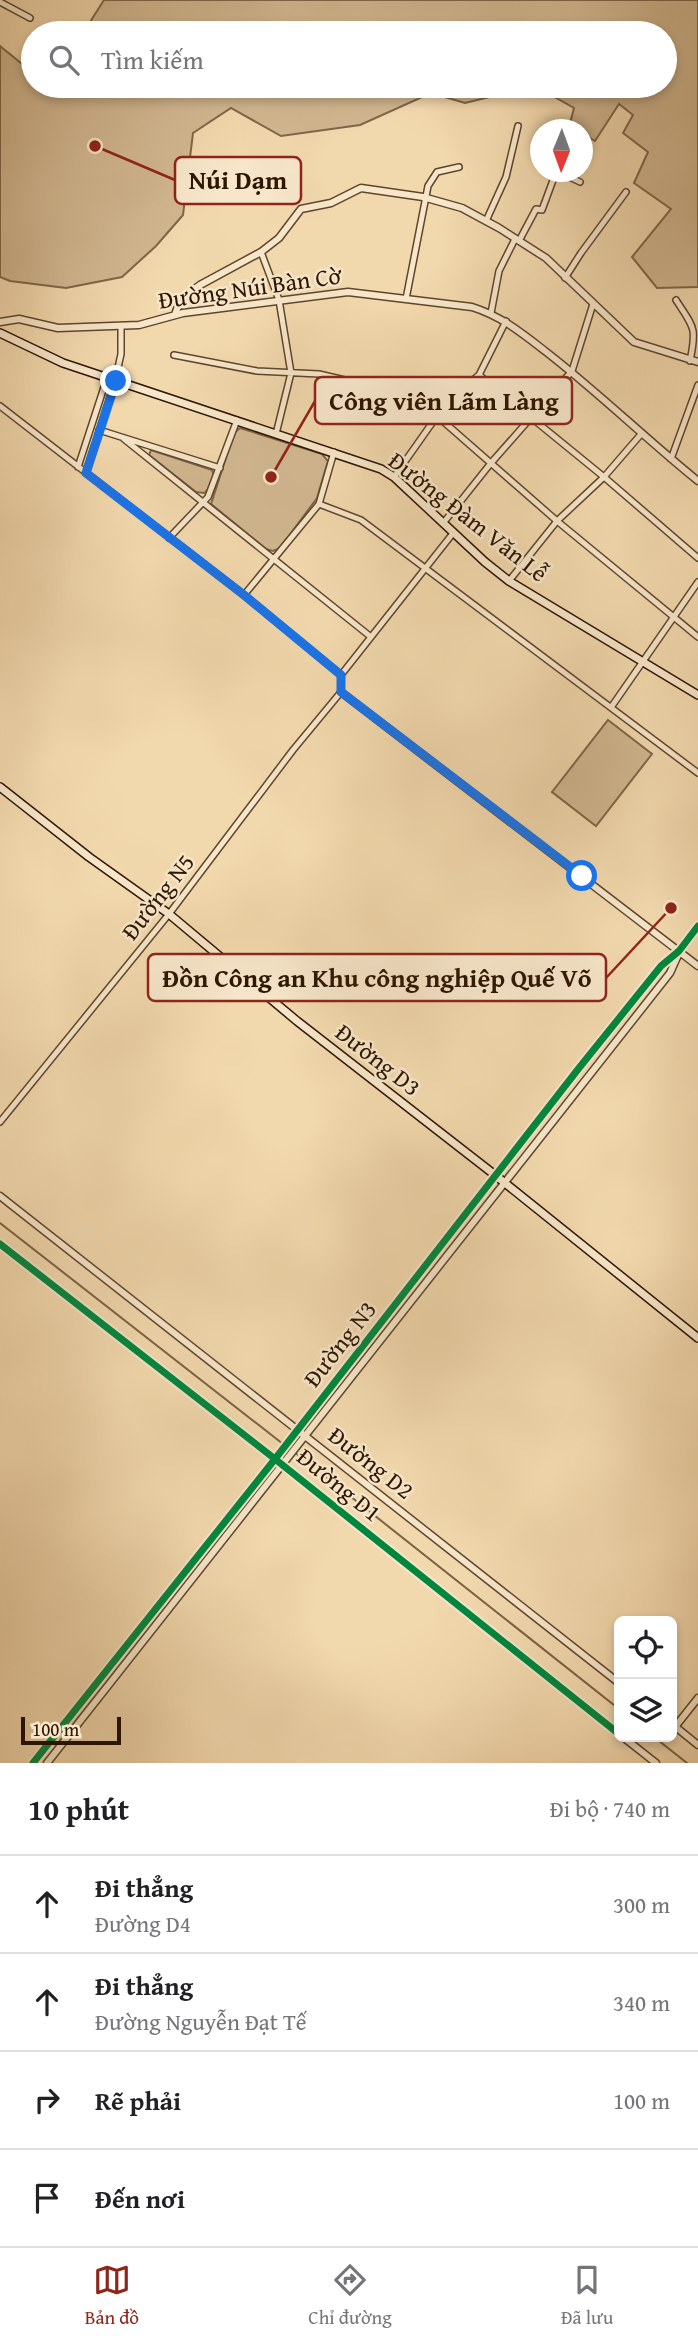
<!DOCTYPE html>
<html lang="vi">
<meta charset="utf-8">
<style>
body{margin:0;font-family:"Gentium Book Plus",serif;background:#f2f2f2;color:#202124}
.controls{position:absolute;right:21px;bottom:21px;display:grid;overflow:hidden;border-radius:10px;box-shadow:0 4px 10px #0003}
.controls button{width:63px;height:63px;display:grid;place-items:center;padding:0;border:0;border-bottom:2px solid #e0e0e0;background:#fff;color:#202124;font:35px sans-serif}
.compass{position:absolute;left:530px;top:119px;width:63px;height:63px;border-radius:50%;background:#fff;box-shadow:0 4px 10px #0003;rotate:181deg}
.scale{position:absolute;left:21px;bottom:18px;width:100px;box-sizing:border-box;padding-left:7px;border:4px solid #2d1500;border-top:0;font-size:19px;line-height:24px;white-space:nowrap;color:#2d1500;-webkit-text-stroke:5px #f7e6ca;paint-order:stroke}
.stop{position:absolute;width:21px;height:21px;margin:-16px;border:5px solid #1a73e8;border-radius:50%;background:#fff}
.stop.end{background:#1a73e8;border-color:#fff;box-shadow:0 2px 7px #0008}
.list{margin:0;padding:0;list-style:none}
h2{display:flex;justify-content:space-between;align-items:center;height:91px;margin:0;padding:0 28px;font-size:30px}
h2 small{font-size:23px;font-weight:400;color:#757577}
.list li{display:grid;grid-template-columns:46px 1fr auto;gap:21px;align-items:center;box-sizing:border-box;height:98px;padding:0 28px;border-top:2px solid #e0e0e0}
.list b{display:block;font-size:26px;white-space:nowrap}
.list p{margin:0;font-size:23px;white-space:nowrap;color:#757577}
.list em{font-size:23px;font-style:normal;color:#757577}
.icon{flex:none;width:38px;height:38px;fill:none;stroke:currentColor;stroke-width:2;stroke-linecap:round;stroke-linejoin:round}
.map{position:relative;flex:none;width:698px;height:1763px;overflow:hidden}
.search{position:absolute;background:#fff;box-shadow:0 4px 10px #0003;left:21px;right:21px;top:21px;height:77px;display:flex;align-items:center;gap:18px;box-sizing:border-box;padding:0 24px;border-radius:38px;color:#757577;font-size:26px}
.sheet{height:483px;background:#fff}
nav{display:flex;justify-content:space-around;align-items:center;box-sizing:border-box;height:98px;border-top:2px solid #e0e0e0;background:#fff;font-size:19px;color:#757577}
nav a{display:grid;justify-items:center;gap:4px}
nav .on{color:#8f2418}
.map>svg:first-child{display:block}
</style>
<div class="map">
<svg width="698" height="1763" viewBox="0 0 698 1763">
<rect width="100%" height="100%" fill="#f2d8ad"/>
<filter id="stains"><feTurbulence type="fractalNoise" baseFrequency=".00286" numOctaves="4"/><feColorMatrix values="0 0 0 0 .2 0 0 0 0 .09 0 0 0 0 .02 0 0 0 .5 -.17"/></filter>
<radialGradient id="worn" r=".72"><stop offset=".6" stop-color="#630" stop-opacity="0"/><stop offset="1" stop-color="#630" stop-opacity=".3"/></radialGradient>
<path fill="#d1b790" stroke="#7f6648" stroke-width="2" d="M104,0H698V287L657,288L632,257L671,209L634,183L648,152L623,133L633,115L619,104L595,141L583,134L582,130L574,129L569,127L574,108L535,86L465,103L431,93L360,125L281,136L231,108L193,133L183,215L156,246L122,277L66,288L10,281L0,277V46L33,73V86H665V33H83Z
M240,428L322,454L328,461L317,498L280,548L273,551L266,549L211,504L234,433Z
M151,450L212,470C216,477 210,489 204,493L196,492L149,455Z
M608,720L652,754L596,826L552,792Z
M252,1490L255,1494L176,1590L175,1588Z
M163,1604L164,1608L162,1612L60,1742L55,1744V1740Z"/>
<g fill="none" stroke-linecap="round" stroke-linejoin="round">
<path stroke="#7b6244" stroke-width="2" d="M0,1223L283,1444
M288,1447L619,1709
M654,1737L687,1763"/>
<g stroke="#5e462b" stroke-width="8">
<path id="minor" d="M0,2L30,18
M559,172L580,182
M486,221L506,177L518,126
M519,241L536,209L542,210L556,172
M261,252L279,300L291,373L276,434
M565,278L581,253L626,192
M406,299L428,186L437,172L459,167
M676,300C694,328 697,327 690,361
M491,313L499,271L515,239
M174,355L257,371L319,374L379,388L427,395L456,394
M479,375L604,477L698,558
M0,406L244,595L341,675
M437,416L557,521L698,637
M99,430L220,468
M124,439L371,637
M671,459L698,385
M78,467L107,378L118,371
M86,473L115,381L121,354V326
M394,477L437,416L456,394L479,375L506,321
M319,504L361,520L698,773
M444,522L491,463L572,371L593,304
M169,538L208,497L237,420
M509,581L557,521L604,477L642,433
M244,595L319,504L334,452
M612,706L698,582
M0,1122L169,914L293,750L341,692V675L454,532"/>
</g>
<g stroke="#5e462b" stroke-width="9">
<path id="tertiary" d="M175,315L180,300L200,285L261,252L279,238L301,209L331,203L361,188L423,197L462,208L499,228L546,258L634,342L698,362
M0,322L19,319L58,328L139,325L183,313L348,292L472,307C501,316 522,333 545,351C598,392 646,439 698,481
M341,692L698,966
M0,1196L619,1683
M0,1244L275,1459L619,1734
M672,1724L698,1745
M675,1727L698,1698
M623,1737L656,1763
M33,1763L275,1459L579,1068L661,966L679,951L698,926
M47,1763L670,973L679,953"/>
</g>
<g stroke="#2d1500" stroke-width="10">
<path id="secondary" d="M0,333L63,363L381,469L394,477L485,562L509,581L698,695
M0,787L89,857L169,914L297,1021L495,1175L698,1338"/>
</g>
<use href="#minor" stroke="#f7e6ca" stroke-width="5"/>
<use href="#tertiary" stroke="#f7e6ca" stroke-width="6"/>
<use href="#secondary" stroke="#f7e6ca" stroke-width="7"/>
<g stroke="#f7e6ca" stroke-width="11">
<path id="cycleway" d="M0,1244L275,1459L619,1734
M33,1763L275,1459L579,1068L661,966L679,951L698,926"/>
</g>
<use href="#cycleway" stroke="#00873e" stroke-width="7"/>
</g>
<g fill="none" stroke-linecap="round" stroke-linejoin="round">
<path stroke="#1a73e8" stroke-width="9" d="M116,381L86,473L244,595L341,675V692L582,876"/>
</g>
<g text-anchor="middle" stroke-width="5" stroke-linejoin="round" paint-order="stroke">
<g font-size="24" fill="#2d1500" stroke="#f7e6ca">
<text transform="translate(250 288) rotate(-8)" y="8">Đường Núi Bàn Cờ</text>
<text transform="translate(468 517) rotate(38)" y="8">Đường Đàm Văn Lễ</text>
<text transform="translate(158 897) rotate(-52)" y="8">Đường N5</text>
<text transform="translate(378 1060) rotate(38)" y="8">Đường D3</text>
<text transform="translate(340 1344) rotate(-52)" y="8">Đường N3</text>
<text transform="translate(371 1463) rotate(38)" y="8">Đường D2</text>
<text transform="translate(339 1485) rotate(39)" y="8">Đường D1</text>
</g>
</g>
<path fill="none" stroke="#8f2418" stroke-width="2.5" d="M95 146L175 180M271 477L315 401M671 908L606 978"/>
<g fill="#8f2418" stroke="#f7e6ca" stroke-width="2.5">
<circle cx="95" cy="146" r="7"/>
<circle cx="271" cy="477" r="7"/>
<circle cx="671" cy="908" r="7"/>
</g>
<g fill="#f7e6ca" stroke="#8f2418" stroke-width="2.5">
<rect x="175" y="157" width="126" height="47" rx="7"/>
<rect x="315" y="377" width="257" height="47" rx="7"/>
<rect x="148" y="954" width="458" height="47" rx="7"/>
</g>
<g font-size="26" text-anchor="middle" font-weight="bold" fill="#2d1500">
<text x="238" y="189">Núi Dạm</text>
<text x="444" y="410">Công viên Lãm Làng</text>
<text x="377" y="987">Đồn Công an Khu công nghiệp Quế Võ</text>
</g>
<rect width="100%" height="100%" filter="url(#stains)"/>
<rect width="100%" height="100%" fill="url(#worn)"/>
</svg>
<div class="controls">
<button><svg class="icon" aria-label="locate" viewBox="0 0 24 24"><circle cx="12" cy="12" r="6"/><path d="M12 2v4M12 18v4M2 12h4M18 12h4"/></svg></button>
<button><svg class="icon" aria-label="layers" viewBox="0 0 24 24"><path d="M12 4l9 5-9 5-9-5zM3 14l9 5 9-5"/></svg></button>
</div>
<svg class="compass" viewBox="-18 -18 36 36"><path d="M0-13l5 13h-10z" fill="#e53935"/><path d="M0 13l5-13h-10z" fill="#757577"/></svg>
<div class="scale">100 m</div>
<div class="stop" style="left:582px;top:876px"></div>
<div class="stop end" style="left:116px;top:381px"></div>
<div class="search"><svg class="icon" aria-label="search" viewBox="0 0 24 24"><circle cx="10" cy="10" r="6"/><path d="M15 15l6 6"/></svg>Tìm kiếm</div>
</div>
<section class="sheet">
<h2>10 phút<small>Đi bộ · 740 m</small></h2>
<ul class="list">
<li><svg class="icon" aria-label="ahead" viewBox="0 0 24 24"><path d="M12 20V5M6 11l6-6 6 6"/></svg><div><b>Đi thẳng</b><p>Đường D4</p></div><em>300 m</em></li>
<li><svg class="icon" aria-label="ahead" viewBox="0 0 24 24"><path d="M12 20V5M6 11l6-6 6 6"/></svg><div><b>Đi thẳng</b><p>Đường Nguyễn Đạt Tế</p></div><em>340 m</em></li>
<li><svg class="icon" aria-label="right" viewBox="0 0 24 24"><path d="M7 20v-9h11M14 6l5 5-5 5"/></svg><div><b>Rẽ phải</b></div><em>100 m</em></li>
<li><svg class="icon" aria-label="arrive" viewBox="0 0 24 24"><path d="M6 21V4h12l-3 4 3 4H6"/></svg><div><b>Đến nơi</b></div></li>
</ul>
</section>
<nav>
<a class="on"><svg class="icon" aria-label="map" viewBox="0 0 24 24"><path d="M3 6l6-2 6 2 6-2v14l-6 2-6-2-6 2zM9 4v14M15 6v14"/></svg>Bản đồ</a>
<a><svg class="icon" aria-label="directions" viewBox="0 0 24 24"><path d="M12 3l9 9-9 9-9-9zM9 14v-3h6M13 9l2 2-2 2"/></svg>Chỉ đường</a>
<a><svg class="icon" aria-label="saved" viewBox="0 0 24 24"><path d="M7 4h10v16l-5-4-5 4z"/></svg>Đã lưu</a>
</nav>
